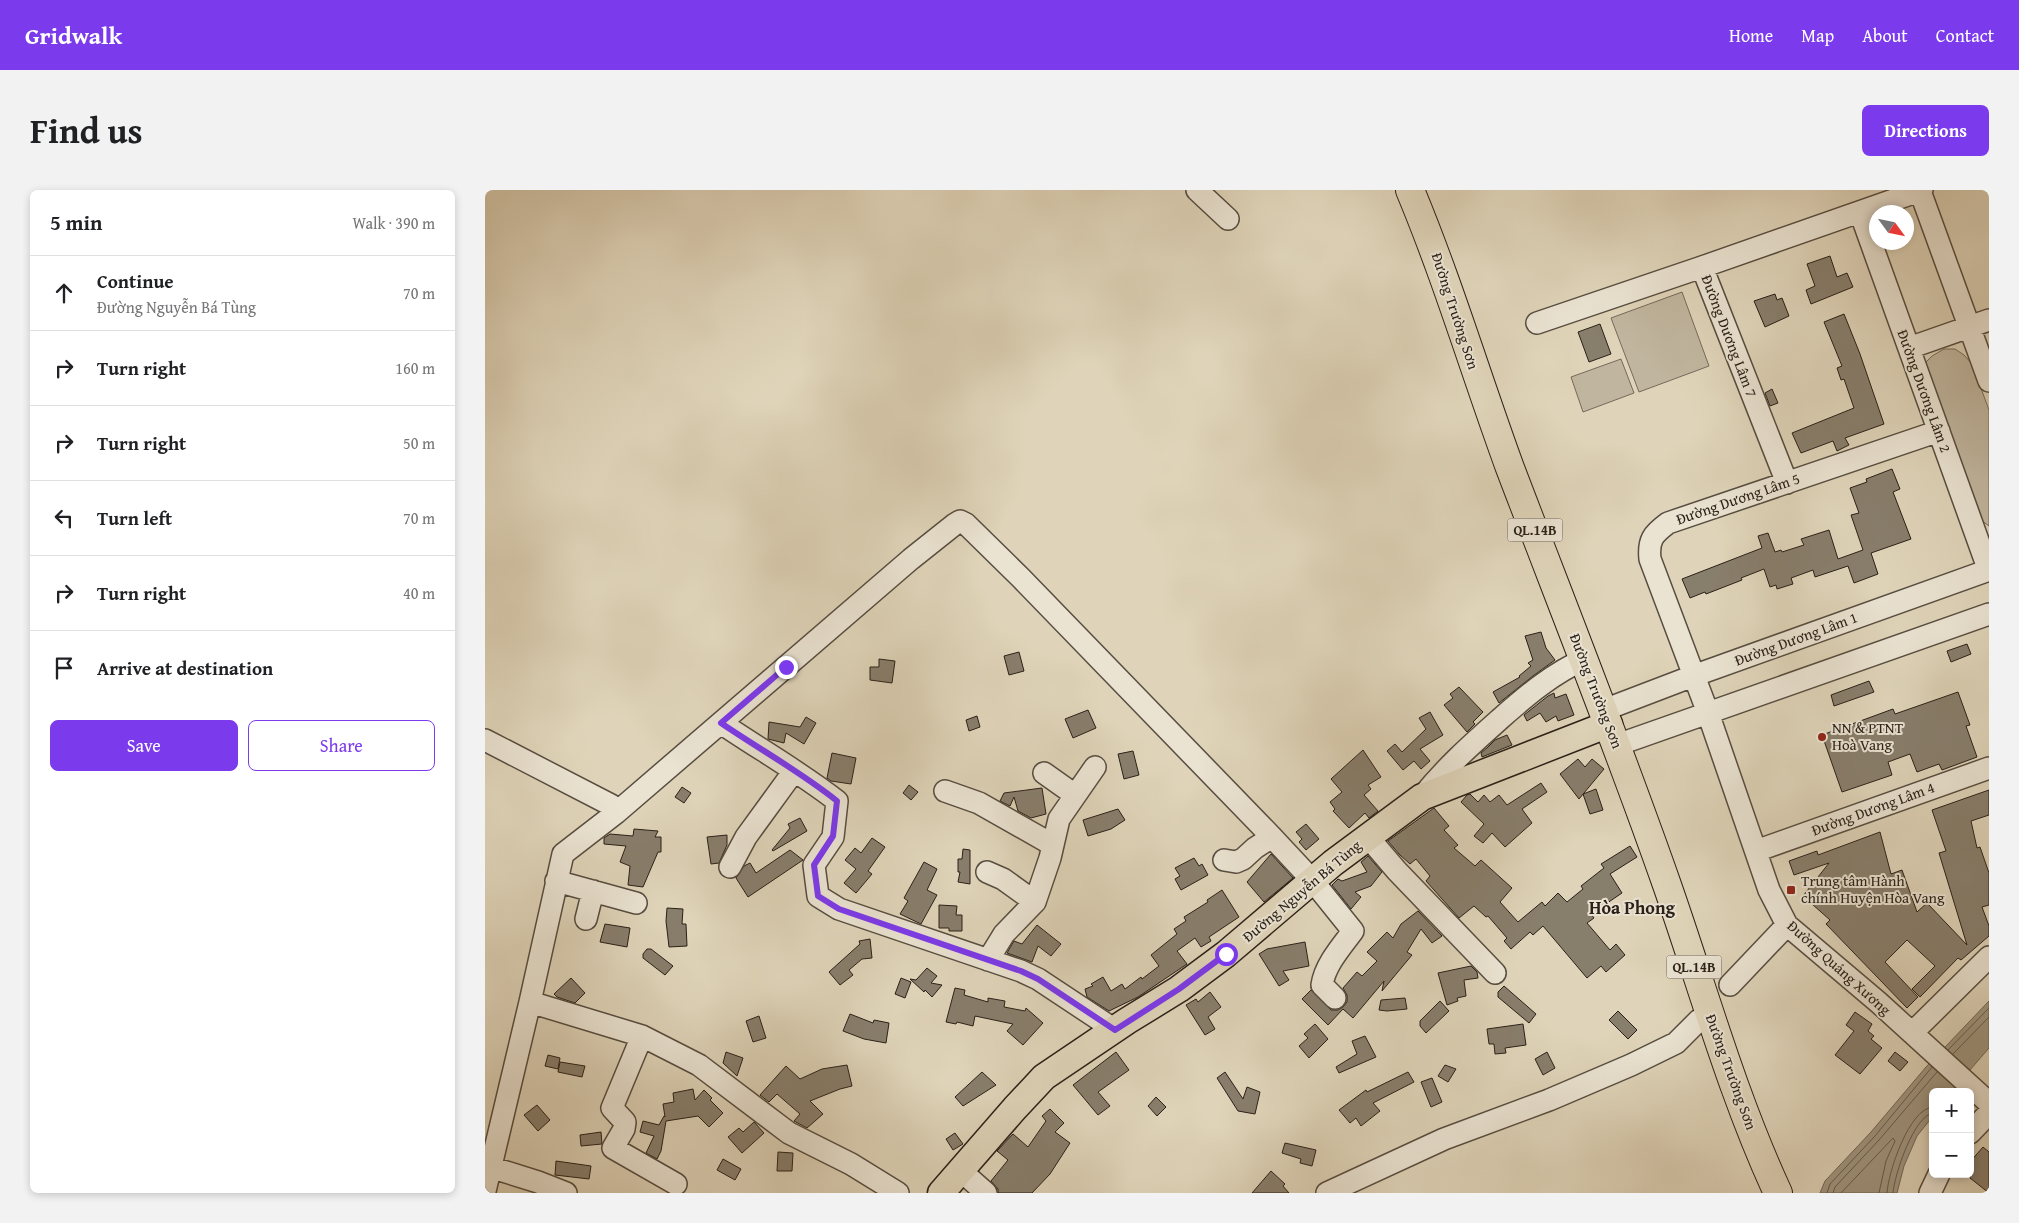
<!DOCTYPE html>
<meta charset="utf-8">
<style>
body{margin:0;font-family:"Gentium Book Plus",serif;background:#f2f2f2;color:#202124}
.controls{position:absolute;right:15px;bottom:15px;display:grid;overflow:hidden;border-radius:8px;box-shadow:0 2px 8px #0003}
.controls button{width:45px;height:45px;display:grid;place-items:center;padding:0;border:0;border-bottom:1px solid #e0e0e0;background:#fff;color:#202124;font:25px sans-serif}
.compass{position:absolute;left:1384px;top:15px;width:45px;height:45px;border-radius:50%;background:#fff;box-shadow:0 2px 8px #0003;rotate:123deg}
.stop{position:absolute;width:15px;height:15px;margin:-11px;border:4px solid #7c3aed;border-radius:50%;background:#fff}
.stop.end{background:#7c3aed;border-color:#fff;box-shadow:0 1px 5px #0008}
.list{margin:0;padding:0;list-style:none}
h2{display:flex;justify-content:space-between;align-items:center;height:65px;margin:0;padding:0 20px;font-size:21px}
h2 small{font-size:16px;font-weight:400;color:#757577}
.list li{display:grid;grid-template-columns:32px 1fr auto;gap:15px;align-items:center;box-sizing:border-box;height:75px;padding:0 20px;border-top:1px solid #e0e0e0}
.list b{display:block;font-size:19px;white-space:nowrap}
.list p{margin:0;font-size:16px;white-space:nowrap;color:#757577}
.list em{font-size:16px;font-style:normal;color:#757577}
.actions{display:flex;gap:10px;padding:15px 20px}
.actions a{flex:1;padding:11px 0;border:1px solid #7c3aed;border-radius:8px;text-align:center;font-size:18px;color:#7c3aed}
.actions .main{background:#7c3aed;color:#fff}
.icon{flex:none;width:28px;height:28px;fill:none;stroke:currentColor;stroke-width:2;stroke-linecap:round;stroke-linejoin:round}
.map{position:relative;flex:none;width:1504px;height:1003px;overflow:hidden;border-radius:8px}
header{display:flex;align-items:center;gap:30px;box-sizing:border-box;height:70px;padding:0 25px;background:#7c3aed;color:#fff}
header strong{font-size:24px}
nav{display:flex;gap:28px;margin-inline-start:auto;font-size:18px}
.intro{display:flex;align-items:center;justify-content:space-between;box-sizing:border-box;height:120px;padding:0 30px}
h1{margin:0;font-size:35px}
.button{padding:12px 22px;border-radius:8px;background:#7c3aed;color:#fff;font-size:18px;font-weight:700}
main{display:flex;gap:30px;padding:0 30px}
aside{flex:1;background:#fff;border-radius:8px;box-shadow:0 2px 8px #0003}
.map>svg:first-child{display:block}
</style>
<header>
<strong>Gridwalk</strong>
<nav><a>Home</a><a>Map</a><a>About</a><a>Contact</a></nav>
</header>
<div class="intro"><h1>Find us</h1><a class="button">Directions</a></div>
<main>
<aside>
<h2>5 min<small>Walk · 390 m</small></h2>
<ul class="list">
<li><svg class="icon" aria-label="ahead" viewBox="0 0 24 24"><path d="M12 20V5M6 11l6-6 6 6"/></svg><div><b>Continue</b><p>Đường Nguyễn Bá Tùng</p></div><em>70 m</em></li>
<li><svg class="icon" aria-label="right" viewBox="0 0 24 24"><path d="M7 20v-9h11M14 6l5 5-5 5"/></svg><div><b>Turn right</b></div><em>160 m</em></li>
<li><svg class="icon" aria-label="right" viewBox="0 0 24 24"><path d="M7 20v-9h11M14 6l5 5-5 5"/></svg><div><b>Turn right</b></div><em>50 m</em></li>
<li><svg class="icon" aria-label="left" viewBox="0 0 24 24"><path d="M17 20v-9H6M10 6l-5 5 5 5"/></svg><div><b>Turn left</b></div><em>70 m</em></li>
<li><svg class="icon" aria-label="right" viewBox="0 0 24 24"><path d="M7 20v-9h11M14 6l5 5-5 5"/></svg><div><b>Turn right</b></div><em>40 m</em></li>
<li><svg class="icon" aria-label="arrive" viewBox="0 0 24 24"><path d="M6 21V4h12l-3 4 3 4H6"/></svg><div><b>Arrive at destination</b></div></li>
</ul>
<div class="actions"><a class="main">Save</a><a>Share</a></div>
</aside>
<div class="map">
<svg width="1504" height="1003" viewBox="0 0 1504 1003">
<rect width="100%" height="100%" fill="#dfd4b9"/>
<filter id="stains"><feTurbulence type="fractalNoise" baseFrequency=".004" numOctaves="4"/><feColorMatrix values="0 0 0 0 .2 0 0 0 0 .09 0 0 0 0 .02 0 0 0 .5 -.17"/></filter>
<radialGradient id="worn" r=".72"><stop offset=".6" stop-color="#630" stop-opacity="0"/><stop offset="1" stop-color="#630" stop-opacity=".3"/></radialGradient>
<path fill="#c0b59e" stroke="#756a5b" d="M1197,102L1224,176L1154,202L1126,128Z
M1459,159H1470L1479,165L1487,174L1504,220V336L1489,325L1440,173L1447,166Z
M1136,169L1149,203L1098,222L1086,187Z"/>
<path fill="#a19782" stroke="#716758" d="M1504,811V858L1466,902H1448V926L1432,946L1419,976L1412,1003H1335L1340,991L1386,942L1441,877Z"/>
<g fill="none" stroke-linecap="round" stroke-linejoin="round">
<path stroke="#665c4d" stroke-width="1" d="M1463,860L1504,818
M1468,864L1504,827
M1342,1003L1345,994L1390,946L1447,877
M1348,1003L1350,997L1394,950L1452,882
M1356,1003L1408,948L1410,951L1401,971L1394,1003
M1402,1003C1403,983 1424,918 1448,917
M1408,1003C1409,986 1429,925 1448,923"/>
</g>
<path fill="#887e6c" stroke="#2a2018" d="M1345,66L1352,87L1362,83L1368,97L1326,114L1321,100L1330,96L1322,74Z
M1290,104L1292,110L1297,108L1304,126L1280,137L1269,111Z
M1359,124L1375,164L1399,234L1360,248L1364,255L1352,261L1348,251L1316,263L1307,243L1369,218L1359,189L1356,190L1352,178L1357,176L1339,132Z
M1115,134L1126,164L1104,172L1093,142Z
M1287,199L1293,213L1285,216L1280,203Z
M1407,279L1415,299L1408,302L1426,349L1386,363L1393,384L1369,393L1363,376L1330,387L1328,380L1306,388L1308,394L1292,399L1291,395L1285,397L1279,379L1256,388L1257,390L1221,404L1220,402L1205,408L1197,389L1277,358L1273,346L1283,343L1290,362L1296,360L1297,362L1319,355L1316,349L1344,340L1353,369L1378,360L1366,325L1374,323L1365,298L1382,292L1381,289Z
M1056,442L1061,458L1070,470L1048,486L1014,513L1008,502L1035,487L1034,486L1046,476L1043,473L1048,470L1040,446Z
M1482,454L1486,464L1466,472L1462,461Z
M534,462L539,481L524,485L519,466Z
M394,469L410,471L407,493L385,490V477H394Z
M1384,491L1389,502L1349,516L1346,505Z
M974,497L998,522L988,532L990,534L982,542L959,515L968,508L965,504Z
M1473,502L1485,535L1481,536L1492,567L1457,580L1454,574L1432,582L1425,564L1403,572L1407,585L1357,602L1337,545L1408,519L1410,524Z
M1069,503L1070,508L1081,504L1089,525L1073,531L1071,526L1061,532L1055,523L1042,531L1039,525L1063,506Z
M603,520L611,538L588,548L580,529Z
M945,522L958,545L935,559L945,571L936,579L929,571L918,580L902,561L910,554L917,562L941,539L934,528Z
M492,526L495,537L484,541L481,530Z
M321,527L331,533L319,554L301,543L299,553L283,549L284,532L315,537Z
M1022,545L1027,555L997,567L996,563L1003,557L1010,550Z
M878,560L896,587L883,595L886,599L879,605L893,621L884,628L880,623L864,638L848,621L850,619L845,612L857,602L846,589Z
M648,561L654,585L639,589L633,564Z
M347,563L371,568L366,594L346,591L342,588Z
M1093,569L1100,577L1107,569L1119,579L1094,609L1075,584Z
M1056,593L1062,602L1037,619L1047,633L1020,657L1007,643L998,653L989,646L999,634L976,612L982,605L985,604L993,612L999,605L1005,612L1014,605L1022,615Z
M424,595L433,602L426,610L418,603Z
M197,597L206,603L199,613L190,607Z
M557,598L561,624L546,628L533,621L529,607L525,616L515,611L519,603Z
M1111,599L1118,620L1105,624L1098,604Z
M1504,600V625L1486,631L1492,658L1495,657L1504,683V715L1497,717L1504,736V746L1476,770L1473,768L1435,807L1427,799L1450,776L1422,750L1400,772L1433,807L1422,818L1341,734L1345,730L1318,706L1344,673L1309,685L1304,671L1332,661L1333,665L1395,642L1406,684L1417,680L1432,722L1442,713L1482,755L1454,663L1461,661L1447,620Z
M949,618L964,636L959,640L973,655L969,658L990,676L996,670L1027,698L1015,712L1033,732L1057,712L1060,716L1073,703L1082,712L1098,699L1096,696L1119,678L1116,674L1145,656L1152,667L1125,684L1137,703L1106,724L1109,728L1102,733L1125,760L1131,754L1140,765L1121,782L1116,776L1102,788L1058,736L1048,745L1045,742L1026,759L1019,751L1022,748L1003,726L1001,727L989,716L974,728L941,691L945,686L931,669L925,674L915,665L903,651Z
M633,619L640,630L626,639L603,646L598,630Z
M315,628L322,641L288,661L287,660L305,638L303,634Z
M821,634L834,649L821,660L814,652L817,649L811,642Z
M149,639L173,641L170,647H176V662H173L158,697L143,695L145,676L135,672L141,656L119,654V648L125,644L148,646Z
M242,645V655L234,673L226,674L222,647Z
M387,648L400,657L383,681L387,684L371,703L359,693L371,679L360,670L370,658L376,663Z
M478,659L485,660V694L473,692L475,682H473V669H477Z
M305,660L318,670L263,707L251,688L259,676L265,673L271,683Z
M786,664L808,688L779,712L762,692Z
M883,666L897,682L886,696L870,702L876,707L866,719L847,695L853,689L857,691L882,682L876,672Z
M709,668L714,676L717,674L723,685L696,700L690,689L695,686L690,678Z
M439,672L452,679L442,700L452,705L436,734L415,724L423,711L419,708Z
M737,700L754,727L724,747L726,751L716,757L710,748L692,761L702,774L653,807L624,821L602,807L600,799L608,796L606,794L618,787L626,801L637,794L640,799L656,787L657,789L674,776L666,765L692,744L689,739L701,731L699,727L723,712L722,710Z
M454,715L472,716L471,725H477V741H464V738H454Z
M182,718L198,719L197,734H201L202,756L184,757L181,731Z
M933,721L957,746L947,753L936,739L922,762L927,765L897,801L899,791L868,828L858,819L843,835L817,809L826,800L846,820H853L858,817L862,812V805L858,798L872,782L877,786L892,771L882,762L902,742L908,748L916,734Z
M120,734L145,738L142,757L115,752Z
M552,735L576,754L566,766L553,756L547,772L522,763L529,751L537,754Z
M385,749L387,768L377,769L364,780L368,785L355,795L344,782L375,754L374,751Z
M820,752L824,776L798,781L804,790L794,796L774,764L782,759Z
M162,759H166L188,776L180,785L158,768V764Z
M986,776L992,782L993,788L979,790L981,806L972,808L973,811L962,815L953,783Z
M442,778L452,786L446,793L457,795L447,807L440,800L439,802L425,789L431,790Z
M86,788L100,803L90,813L72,807L69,804Z
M416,788L426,792L420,808L410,804Z
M1019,796L1051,824L1044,833L1013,807V802Z
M470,798L480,800L479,805L503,812V808L520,811L519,817L540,821L541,818L558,833L538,855L522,841L528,834L490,826L488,836L472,832L471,834L461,832Z
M725,802L736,817L723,827L730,839L720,845L701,815L711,809L713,812Z
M920,808L922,819L902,821L894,820L896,810Z
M955,811L964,821L941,843L935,836V831Z
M1133,821L1152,840L1143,849L1124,830Z
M1370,822L1387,834L1383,841L1389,846L1386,849L1397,858L1375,884L1350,865L1369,841L1361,835Z
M365,824L388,833L389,830L404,833L401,853L379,849L358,841Z
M274,826L281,848L268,852L261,831Z
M830,834L843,849L824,868L814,856L823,848L819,844Z
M1038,834L1041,855L1020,858L1021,863L1010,864L1009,854H1004L1002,839Z
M880,846L891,867L854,883L851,877L872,864L867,851Z
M241,862L258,868L252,886L238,873Z
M631,862L644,880L613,902L625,916L613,925L588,895Z
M1062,862L1070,878L1058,885L1050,869Z
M1410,862L1423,872L1415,881L1403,871Z
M63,865L75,868L73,879L60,876Z
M75,872L100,876L97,887L73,882Z
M362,875L367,896L355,899L325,911L338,924L322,938L309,931L315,924L292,904L284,912L275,905L301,876L315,889L337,879Z
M960,875L971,879L963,892L953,886Z
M497,882L511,895L478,916L470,907Z
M740,882L758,909L762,897L775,902L770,924L753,921L732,888Z
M923,882L929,892L888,913L895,921L876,936L871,928L865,933L854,920L881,900L882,902Z
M947,888L957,912L946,917L936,892Z
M208,899L210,910L219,900L227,908L225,910L238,923L224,937L213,926L181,931L176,961L172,969L161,963L169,946L155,942L158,931L174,935L179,926L180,927L178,914L189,912L188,903Z
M671,907L681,917L672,926L663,916Z
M52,915L65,930L53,941L39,925Z
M565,919L579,933L570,942L585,953L565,984L547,1003H513V999L506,991L523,970L512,961L528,944L543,957L561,931L557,926Z
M269,932L279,943L257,963L243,947L254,938L258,942Z
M116,942L117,954L96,956L95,945Z
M470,943L478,954L468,960L461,949Z
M800,953L831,960L827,976L815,973L816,969L797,963Z
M1498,957L1504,962V1003L1485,988V972Z
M293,962L308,963L307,981H292Z
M238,969L256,979L250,990L232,980Z
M71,971L106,976L104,989L70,985Z
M786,981L800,994L798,996L804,1003H767Z"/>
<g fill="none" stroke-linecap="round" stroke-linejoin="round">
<g stroke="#574d40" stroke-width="24">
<path id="minor" d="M712,0L743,29
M1435,1L1504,191
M1375,22L1504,381
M1052,133L1217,77
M1424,158L1504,130
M1454,241L1183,333C1168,344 1163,350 1165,369L1223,523L1284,700L1302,735L1393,812L1504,913
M1302,293L1217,77L1437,0
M1119,520L1208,486L1504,380
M236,533C274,559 315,582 352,611L348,647L329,675L333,706L354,719L536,781L553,789L630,840
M0,550L126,615L131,623
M1132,555L1504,424
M559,583L590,605
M460,601L494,613L568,655
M937,607C960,578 987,554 1015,529C1041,506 1068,483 1100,469
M883,647L912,681L1010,783
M1271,661L1504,578
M739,670L751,672L758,669L770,658L787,647
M245,677L261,647L309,581
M502,682L518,689L550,712
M71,691L151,713
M101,729L108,701
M503,770L519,744L550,712L565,668L574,629L610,577
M1245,795L1302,735
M45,812L157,846L214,875L304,943L366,974L413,1003
M1427,843L1504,767
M157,846L127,918L140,932L139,939L128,958L191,994
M1485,943L1504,923
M5,977L53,992L81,1003
M475,980L501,1003
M0,1001L45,812L78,664L131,623L426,369L470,334L475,331L481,334L536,388L787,647L827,690L868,741C856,757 840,775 837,795L850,808
M842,1003L959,949L1064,910L1146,875L1191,853L1214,830
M1445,1003L1454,984"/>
</g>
<g stroke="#2a2018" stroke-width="29">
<path id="major" d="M456,1003L530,918L559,887L642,831L694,799L741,764L848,673L937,607L1124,534"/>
</g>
<g stroke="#2a2018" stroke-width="30">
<path id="highway" d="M925,0C963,91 991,185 1025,278C1078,417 1133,555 1182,695C1218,798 1247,904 1293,1003"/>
</g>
<use href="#minor" stroke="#eae3d2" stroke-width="21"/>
<use href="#major" stroke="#dfd4b9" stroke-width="26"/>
<use href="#highway" stroke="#dfd4b9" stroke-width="28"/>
</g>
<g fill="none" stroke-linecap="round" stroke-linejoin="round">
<path stroke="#7c3aed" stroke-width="6" d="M301,477L236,533C274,559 316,582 352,611L348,646L329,675L333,706L354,719L536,781L553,789L630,840L694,799L741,764"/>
</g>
<g fill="#8f2418" stroke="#eae3d2" stroke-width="2">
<circle cx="1337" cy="547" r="5"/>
<rect x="1301" y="695" width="10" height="10" rx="2.5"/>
</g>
<g text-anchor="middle" stroke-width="4" stroke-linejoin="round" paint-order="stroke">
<g fill="#eae3d2" stroke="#645a50" stroke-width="1">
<rect x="1022.5" y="328.5" width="55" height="23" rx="4"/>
<rect x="1181.5" y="765.5" width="55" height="23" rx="4"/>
</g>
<g font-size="14" font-weight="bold" fill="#2a2018">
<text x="1050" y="345">QL.14B</text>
<text x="1209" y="782">QL.14B</text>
</g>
<g font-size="15" fill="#2a2018" stroke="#eae3d2">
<text transform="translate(970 121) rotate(72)" y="5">Đường Trường Sơn</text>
<text transform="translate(1244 146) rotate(69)" y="5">Đường Dương Lâm 7</text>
<text transform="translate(1439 201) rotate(70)" y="5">Đường Dương Lâm 2</text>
<text transform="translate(1253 309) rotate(-19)" y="5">Đường Dương Lâm 5</text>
<text transform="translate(1311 449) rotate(-20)" y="5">Đường Dương Lâm 1</text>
<text transform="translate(1111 501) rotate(69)" y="5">Đường Trường Sơn</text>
<text transform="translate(1388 619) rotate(-20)" y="5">Đường Dương Lâm 4</text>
<text transform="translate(817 701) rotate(-40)" y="5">Đường Nguyễn Bá Tùng</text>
<text transform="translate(1354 778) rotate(42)" y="5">Đường Quảng Xương</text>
<text transform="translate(1246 882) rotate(70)" y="5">Đường Trường Sơn</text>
</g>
<g font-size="15" fill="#2a2018" stroke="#eae3d2" text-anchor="start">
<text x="1347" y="543">NN &amp; PTNT<tspan x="1347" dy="17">Hoà Vang</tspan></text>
<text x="1316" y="696">Trung tâm Hành<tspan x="1316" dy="17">chính Huyện Hòa Vang</tspan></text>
</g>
<g font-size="18" font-weight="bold" fill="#2a2018" stroke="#eae3d2">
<text x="1147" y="724">Hòa Phong</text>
</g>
</g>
<rect width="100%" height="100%" filter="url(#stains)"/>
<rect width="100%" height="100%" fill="url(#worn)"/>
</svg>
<div class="controls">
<button>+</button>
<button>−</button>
</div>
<svg class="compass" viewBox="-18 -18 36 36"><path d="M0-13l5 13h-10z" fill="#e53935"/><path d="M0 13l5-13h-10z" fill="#757577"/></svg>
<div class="stop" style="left:741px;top:764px"></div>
<div class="stop end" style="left:301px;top:477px"></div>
</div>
</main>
